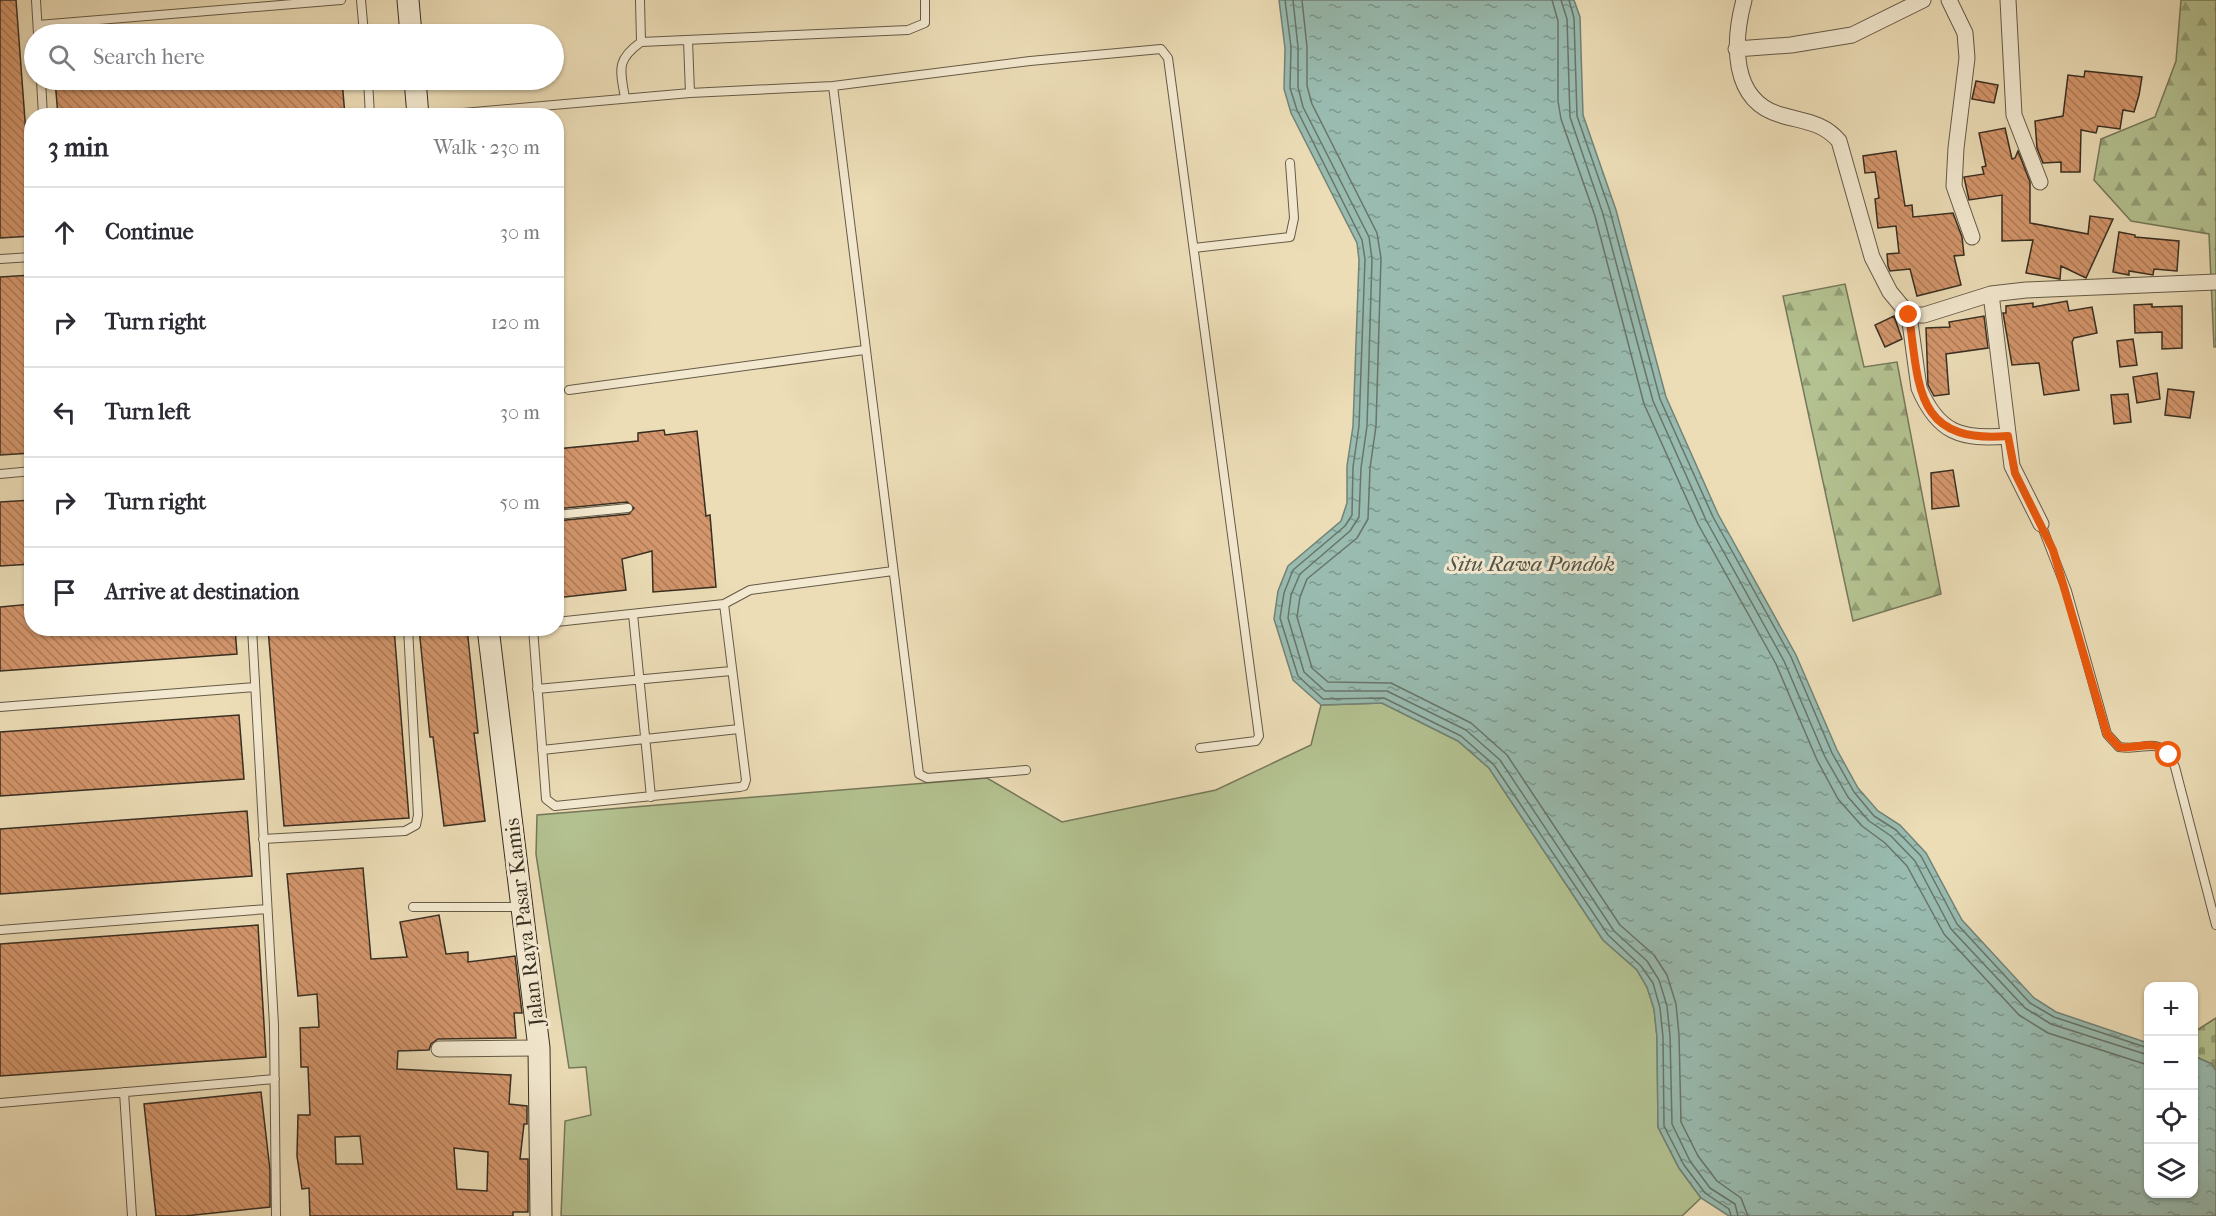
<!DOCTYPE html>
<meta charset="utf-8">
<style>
body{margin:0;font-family:"IM FELL French Canon",serif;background:#f7f7f7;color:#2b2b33}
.controls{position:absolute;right:18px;bottom:18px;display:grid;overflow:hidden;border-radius:12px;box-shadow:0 2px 4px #0004}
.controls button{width:54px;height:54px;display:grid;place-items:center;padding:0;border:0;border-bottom:2px solid #e1e1e2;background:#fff;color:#2b2b33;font:30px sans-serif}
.stop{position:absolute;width:18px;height:18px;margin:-14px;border:4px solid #ea580c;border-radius:50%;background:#fff}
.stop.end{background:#ea580c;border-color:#fff;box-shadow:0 2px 6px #0008}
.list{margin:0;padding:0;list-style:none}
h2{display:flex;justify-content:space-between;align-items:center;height:78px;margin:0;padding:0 24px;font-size:26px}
h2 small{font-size:20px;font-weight:400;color:#7c7c81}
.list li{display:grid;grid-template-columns:39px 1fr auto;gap:18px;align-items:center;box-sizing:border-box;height:90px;padding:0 24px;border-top:2px solid #e1e1e2}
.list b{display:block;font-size:22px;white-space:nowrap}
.list em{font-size:20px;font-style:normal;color:#7c7c81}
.icon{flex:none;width:33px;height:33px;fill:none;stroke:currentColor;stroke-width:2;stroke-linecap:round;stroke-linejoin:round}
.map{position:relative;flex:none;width:2216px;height:1216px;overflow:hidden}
.search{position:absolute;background:#fff;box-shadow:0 2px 4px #0004;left:24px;top:24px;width:540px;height:66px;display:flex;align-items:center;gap:15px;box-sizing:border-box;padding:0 21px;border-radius:33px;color:#7c7c81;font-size:22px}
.panel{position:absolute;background:#fff;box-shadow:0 2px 4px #0004;left:24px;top:108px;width:540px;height:528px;border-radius:24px}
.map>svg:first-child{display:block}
</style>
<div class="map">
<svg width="2216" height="1216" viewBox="0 0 2216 1216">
<defs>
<pattern id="forest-firs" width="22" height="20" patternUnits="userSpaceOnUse" patternTransform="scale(1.5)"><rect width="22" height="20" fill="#b4c291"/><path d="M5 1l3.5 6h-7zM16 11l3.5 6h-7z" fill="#939e76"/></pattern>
<pattern id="cemetery-stones" width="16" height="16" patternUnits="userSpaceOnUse" patternTransform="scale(1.5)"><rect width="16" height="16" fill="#b4c291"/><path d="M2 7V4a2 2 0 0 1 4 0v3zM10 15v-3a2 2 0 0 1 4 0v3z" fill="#939e76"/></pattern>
<pattern id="water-ripples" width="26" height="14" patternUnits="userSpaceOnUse" patternTransform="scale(1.5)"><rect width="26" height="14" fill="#99bbb0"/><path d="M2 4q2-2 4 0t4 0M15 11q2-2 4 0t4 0" fill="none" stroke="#7e988f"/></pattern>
<pattern id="building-back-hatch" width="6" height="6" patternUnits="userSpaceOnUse" patternTransform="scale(1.5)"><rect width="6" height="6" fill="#d4966c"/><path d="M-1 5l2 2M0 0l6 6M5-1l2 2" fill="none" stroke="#ad7b58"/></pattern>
</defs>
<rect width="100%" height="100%" fill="#ecddb7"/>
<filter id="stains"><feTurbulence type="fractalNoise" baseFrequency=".00333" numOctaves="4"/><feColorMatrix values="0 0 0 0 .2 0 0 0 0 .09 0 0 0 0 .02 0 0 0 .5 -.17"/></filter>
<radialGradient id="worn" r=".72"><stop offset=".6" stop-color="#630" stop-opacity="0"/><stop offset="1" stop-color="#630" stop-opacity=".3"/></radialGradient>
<path fill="#b4c291" stroke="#76785a" stroke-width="1.5" d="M1382,703L1458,741L1489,768L1603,940L1637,970L1647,987L1654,1009L1657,1037L1658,1127L1679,1168L1701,1198L1682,1216H561L565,1121L591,1115L586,1067L569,1068L536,854L537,815L987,778L1062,822L1216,790L1311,745L1321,705Z"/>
<path fill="url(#forest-firs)" stroke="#76785a" stroke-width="1.5" d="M2181,0H2216V347H2214L2209,234L2131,221L2094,180L2101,139L2155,117L2176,61Z
M1845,284L1864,367L1897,362L1941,594L1853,621L1783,296Z"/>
<path fill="url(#cemetery-stones)" stroke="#76785a" stroke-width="1.5" d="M2216,1018V1071L2212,1064L2194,1056V1032Z"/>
<path fill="url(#water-ripples)" stroke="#728377" stroke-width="1.5" d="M1279,0H1574L1580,17L1583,115L1616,210L1666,397L1718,514L1796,655L1837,750L1858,788L1878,811L1900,825L1926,853L1962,920L2034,998L2056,1012L2148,1043V1194H2194V1056L2212,1064L2216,1071V1216H1729L1701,1198L1679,1168L1658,1127L1657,1037L1654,1009L1647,987L1637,970L1603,940L1489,768L1458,741L1382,703L1321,705L1293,680L1274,619L1278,591L1288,566L1341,521L1347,503V466L1353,426L1359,260L1357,243L1291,113L1284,89L1285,48Z"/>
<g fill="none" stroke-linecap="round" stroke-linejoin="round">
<path stroke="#687569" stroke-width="1.5" d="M1285,0L1291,47L1290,88L1297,110L1362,240L1365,259L1359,426L1353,467L1352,515L1345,526L1293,570L1284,593L1280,618L1298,676L1323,699L1384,698L1461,736L1494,765L1608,935L1641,966L1653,983L1660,1008L1663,1037L1664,1126L1684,1165L1705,1193L1729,1209L1731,1216
M1293,0L1298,47V87L1303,107L1369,237L1372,259L1367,426L1361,468L1359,517L1350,531L1300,574L1291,595L1288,618L1304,672L1325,691H1387L1466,730L1500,760L1614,931L1647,961L1659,980L1667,1006L1670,1036L1672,1124L1690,1161L1710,1188L1735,1204L1738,1216
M1302,0L1307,47V86L1312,104L1377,233L1381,258L1376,426L1370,468L1368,519L1357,538L1307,579L1300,597L1297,617L1312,668L1328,682L1391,683L1471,723L1507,755L1620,925L1654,955L1667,975L1676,1004L1679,1035L1681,1122L1698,1156L1717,1181L1741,1198L1748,1216
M1552,0L1558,21V101L1561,119L1595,216L1644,404L1698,524L1776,664L1817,760L1838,799L1862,826L1885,843L1907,866L1944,934L2019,1015L2048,1033L2148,1065
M1561,0L1567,19L1570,117L1603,214L1653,401L1706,520L1784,661L1825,757L1848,797L1869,821L1891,836L1915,861L1951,929L2025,1008L2051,1024L2148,1055
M1569,0L1574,18L1577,116L1610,211L1660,399L1713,517L1791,657L1832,753L1854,792L1874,816L1896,830L1921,856L1957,924L2030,1003L2054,1017L2148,1048"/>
</g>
<path fill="url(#building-back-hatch)" stroke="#382f22" stroke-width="1.5" fill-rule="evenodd" d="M0,0H16L32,214V236L0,238Z
M2085,71L2142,77L2139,95L2134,112L2123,110L2120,129L2098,126L2096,133L2081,130L2080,172H2061V162L2043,163L2037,148L2035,121L2063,116L2068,75L2084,77Z
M55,80H342L345,116H58Z
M1976,81L1998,85L1994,103L1972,99Z
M2005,128L2012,159L2015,158L2018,151L2030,182V223L2088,234L2090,216L2113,219L2086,278L2061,266L2060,279L2026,273L2033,240L2002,241V195L1969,200L1964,177L1984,174L1982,167L1986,166L1979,133Z
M1896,151L1905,206L1912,205L1913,217L1953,213L1962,237L1964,255L1954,256L1961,285L1917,296L1910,269L1890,271L1888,266L1887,254L1899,253L1896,226L1878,228L1875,199L1879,198L1875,172L1865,173L1863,156Z
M2119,232L2135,235V237L2179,241L2177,271L2154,269L2153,275L2129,271V275L2113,272Z
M32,275V453L0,455V277Z
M2067,301L2069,311L2092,307L2097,333L2074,338L2072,342L2079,390L2044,395L2039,363L2012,365L2003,313H2006V306L2033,303V307Z
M2152,304V307L2182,306V348L2162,349V332L2135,333L2134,305Z
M1894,316L1902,339L1885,347L1875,325Z
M1984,316L1988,348L1946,354L1949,394L1934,396L1928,385L1926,328L1950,327L1949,322Z
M2133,339L2137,365L2120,367L2117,341Z
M2157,373L2160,399L2137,403L2133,377Z
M2168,389L2194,392L2190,418L2165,415Z
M2128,394L2131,422L2114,424L2111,395Z
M664,430L665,435L697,431L706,516L710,515L716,587L653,592L652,551L622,559L626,590L556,598V575H562L556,521L629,514L634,508L627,502L556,509V449L638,441V433Z
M1953,470L1959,506L1932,509L1931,473Z
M32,500V564L0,566V502Z
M32,604V628H235L237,654L0,671V607Z
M268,628H394L409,818L284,826Z
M419,628H467L478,733H474L485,821L444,826L433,737H430Z
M239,715L244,779L0,796V732Z
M247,811L252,876L0,894V829Z
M363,868L371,959L407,957L400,922L439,915L446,954L468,952V962L515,956L522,1013H514L516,1038L438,1039L431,1044L429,1050L398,1051L397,1069L511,1075L509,1104L527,1106V1124H524L520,1159H528V1212H513V1216H310L309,1188L302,1189L297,1156L298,1115H310L308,1067H301L300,1028L319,1027L317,994L298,996L287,874ZM360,1136L363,1164H336L335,1137ZM454,1148L488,1152L487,1191L457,1189Z
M258,925L266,1057L0,1076V944Z
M261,1092L270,1170V1207L185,1216H156L144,1104Z"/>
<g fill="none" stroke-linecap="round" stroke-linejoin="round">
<g stroke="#655a47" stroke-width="10">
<path id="service" d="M36,0L38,34
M361,0L364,34
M640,0L641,42
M38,25L341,0
M688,40L690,93
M41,80L43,116
M368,80L370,116
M833,86L919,774L927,778L1026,770
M625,98C620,69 616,60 641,42L908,30L925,23V0
M429,116L690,93L833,86L1030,61L1161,49L1168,58L1259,736L1256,741L1200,748
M1194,248L1290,237L1294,218L1290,163
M0,259L32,257
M569,390L864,350
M0,474L32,471
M556,515L628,508
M2041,524L2067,591L2107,734L2119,747C2147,752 2159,732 2175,767L2216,925
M633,614L651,797
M556,622L724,604L750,590L893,571
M252,628L274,1025L276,1216
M533,628L546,799L555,806L740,787L744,786L746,780L724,604
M537,689L731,671
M0,707L255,687
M542,750L739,729
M263,839L405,831L416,825L418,815L408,628
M413,907H520
M0,930L267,909
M124,1092L132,1216
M0,1103L275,1079"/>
</g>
<g stroke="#655a47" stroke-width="17">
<path id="minor" d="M1744,0C1733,41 1730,101 1781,115C1804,122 1823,122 1839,141L1872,257L1890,292L1909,315L1919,388C1938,433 1961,440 2008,436
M1949,0L1965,33L1967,58L1956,148L1954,186L1972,237
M2008,0L2014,115L2040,182
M1736,49L1791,45L1852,35L1923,0
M1991,294L2012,466L2041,524
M1909,315H1924L1991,294L2026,290L2216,282
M439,1049L539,1048"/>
</g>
<g stroke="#382f22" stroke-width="23">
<path id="secondary" d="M408,0L411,34
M415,80L418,116
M488,628L539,1048L541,1216"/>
</g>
<use href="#service" stroke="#f3e9d0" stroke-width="8"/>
<use href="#minor" stroke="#f3e9d0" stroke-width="15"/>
<use href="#secondary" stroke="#f3e9d0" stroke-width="21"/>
</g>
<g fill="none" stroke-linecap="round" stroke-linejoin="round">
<path stroke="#ea580c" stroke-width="8" d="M1909,315C1919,387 1915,444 2008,436L2015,473L2053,550L2107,734L2119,747C2137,750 2156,737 2169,755"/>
</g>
<g text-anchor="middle" stroke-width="6" stroke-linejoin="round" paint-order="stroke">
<g font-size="21" fill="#382f22" stroke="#f3e9d0">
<text transform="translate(524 922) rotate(-97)" y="7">Jalan Raya Pasar Kamis</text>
</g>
<g font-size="22" font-style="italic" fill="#505246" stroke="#f3e9d0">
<text x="1531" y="571">Situ Rawa Pondok</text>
</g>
</g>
<rect width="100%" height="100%" filter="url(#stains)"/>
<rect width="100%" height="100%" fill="url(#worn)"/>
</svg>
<div class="controls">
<button>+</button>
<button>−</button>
<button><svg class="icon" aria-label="locate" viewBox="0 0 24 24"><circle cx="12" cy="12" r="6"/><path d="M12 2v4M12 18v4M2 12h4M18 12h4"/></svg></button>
<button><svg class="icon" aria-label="layers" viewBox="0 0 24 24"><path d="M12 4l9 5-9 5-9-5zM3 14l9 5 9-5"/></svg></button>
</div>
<div class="stop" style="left:2169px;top:755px"></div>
<div class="stop end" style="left:1909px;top:315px"></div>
<div class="search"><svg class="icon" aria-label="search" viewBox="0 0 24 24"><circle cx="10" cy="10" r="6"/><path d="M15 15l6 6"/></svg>Search here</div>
<section class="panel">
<h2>3 min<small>Walk · 230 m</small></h2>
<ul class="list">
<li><svg class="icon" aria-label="ahead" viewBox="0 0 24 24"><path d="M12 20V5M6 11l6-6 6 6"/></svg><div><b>Continue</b></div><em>30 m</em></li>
<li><svg class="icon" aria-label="right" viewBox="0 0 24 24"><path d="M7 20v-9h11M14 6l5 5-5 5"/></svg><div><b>Turn right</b></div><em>120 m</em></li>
<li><svg class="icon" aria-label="left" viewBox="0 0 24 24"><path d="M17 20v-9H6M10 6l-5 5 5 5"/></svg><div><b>Turn left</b></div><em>30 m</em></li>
<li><svg class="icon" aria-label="right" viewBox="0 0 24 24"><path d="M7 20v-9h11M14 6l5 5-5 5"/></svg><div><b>Turn right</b></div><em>50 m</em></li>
<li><svg class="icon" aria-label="arrive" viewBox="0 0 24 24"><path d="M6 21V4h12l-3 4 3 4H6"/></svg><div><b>Arrive at destination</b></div></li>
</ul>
</section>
</div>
